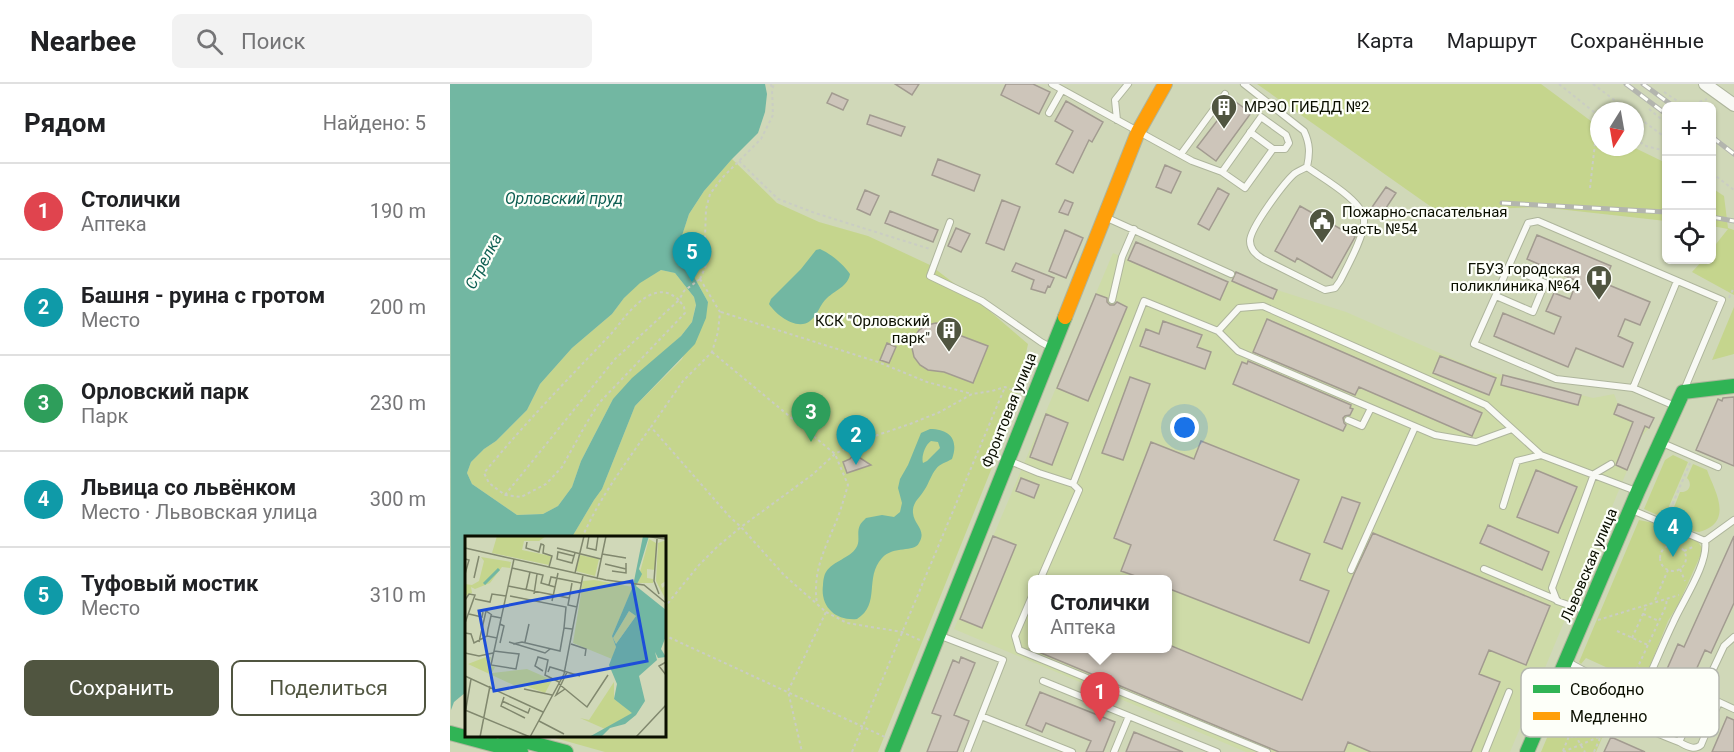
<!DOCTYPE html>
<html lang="ru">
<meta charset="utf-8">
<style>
body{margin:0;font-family:Roboto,sans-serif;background:#f2f2f2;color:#202124}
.controls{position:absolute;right:18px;top:18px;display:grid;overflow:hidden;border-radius:9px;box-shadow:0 2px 4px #0004}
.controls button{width:54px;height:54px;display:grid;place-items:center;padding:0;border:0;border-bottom:2px solid #e0e0e0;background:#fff;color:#202124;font:30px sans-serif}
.compass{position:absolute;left:1140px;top:18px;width:54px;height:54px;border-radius:50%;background:#fff;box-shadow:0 2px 4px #0004;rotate:191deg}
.you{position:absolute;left:735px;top:344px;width:21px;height:21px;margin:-15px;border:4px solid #fff;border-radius:50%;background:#1a73e8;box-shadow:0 0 0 9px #1a73e833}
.badge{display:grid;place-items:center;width:39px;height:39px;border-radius:50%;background:#505540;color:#fff;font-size:20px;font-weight:700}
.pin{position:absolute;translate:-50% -50px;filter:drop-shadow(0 2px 3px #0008)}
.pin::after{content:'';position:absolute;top:32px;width:21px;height:18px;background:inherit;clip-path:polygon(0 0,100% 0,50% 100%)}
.popup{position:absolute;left:578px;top:491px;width:144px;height:78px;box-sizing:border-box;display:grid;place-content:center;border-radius:9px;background:#fff;filter:drop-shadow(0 2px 4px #0005);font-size:20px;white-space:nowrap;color:#757577}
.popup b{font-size:22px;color:#202124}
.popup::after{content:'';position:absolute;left:50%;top:100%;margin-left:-12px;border:12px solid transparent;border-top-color:#fff}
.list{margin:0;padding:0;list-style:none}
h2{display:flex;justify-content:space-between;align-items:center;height:78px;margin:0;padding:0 24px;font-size:26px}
h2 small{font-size:20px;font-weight:400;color:#757577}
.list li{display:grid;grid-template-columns:39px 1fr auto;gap:18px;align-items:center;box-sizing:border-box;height:96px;padding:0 24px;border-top:2px solid #e0e0e0}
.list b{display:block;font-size:22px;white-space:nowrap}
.list p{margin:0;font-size:20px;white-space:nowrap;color:#757577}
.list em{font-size:20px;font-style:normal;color:#757577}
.actions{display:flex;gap:12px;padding:18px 24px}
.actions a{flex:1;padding:14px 0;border:2px solid #505540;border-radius:9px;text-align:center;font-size:21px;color:#505540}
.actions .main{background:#505540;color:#fff}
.icon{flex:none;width:33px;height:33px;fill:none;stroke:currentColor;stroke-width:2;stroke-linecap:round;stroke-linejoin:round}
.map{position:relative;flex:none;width:1284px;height:668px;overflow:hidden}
header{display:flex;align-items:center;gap:36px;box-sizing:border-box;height:84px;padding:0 30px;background:#fff;border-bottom:2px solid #e0e0e0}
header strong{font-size:28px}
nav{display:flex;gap:33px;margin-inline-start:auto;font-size:21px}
.search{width:420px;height:54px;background:#f2f2f2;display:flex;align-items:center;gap:15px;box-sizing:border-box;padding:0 21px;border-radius:9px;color:#757577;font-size:22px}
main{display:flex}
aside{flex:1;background:#fff}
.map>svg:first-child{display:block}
</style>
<header>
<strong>Nearbee</strong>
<div class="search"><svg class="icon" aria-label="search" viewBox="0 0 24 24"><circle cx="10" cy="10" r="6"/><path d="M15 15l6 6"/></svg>Поиск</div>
<nav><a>Карта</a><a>Маршрут</a><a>Сохранённые</a></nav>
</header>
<main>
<aside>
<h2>Рядом<small>Найдено: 5</small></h2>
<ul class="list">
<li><span class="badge" style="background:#e0444e">1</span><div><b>Столички</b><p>Аптека</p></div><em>190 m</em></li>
<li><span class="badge" style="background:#0f9aa8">2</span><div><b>Башня - руина с гротом</b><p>Место</p></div><em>200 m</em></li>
<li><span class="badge" style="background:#2e9e5b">3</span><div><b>Орловский парк</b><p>Парк</p></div><em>230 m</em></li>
<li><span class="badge" style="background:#0f9aa8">4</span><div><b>Львица со львёнком</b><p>Место · Львовская улица</p></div><em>300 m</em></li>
<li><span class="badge" style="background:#0f9aa8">5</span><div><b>Туфовый мостик</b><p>Место</p></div><em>310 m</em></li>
</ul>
<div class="actions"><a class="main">Сохранить</a><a>Поделиться</a></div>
</aside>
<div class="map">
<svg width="1284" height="668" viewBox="0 0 1284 668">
<rect width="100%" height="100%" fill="#d0d8b8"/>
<path fill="#cedba8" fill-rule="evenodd" d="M663,169L770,216L778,198L782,197L823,215L827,206L896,228L1024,284L1143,314L1164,310L1168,320L1204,334L1199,344L1191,353L1060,668H796L504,545ZM582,496H718V564H582Z"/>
<path fill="#c5d58d" d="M807,0H1091L1149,43V63H1183L1216,79V137L1090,123L987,127Z
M282,75L327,119L369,138L418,152L480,181L535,223L578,260L563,331L428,668H155L98,652H214V454L122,453L144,416L152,405L185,322L232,275L258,218L228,164L239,130L254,107Z
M1262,104L1274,112L1278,144L1284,146V211L1242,188L1253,176H1262V165L1278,145L1262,142Z
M211,186L225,189L244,213L246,220L242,238L231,252L163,315L131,377L122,403L108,422L93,430L67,431L22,400L17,389L21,378L34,365L46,357L77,326L90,300L122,264L162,230L174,214L190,198Z
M1284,223V270L1262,276Z
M1223,371L1238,378L1214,434L1194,425L1215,376Z
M1243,380L1257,386C1263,403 1279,428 1262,442C1258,445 1253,447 1249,448C1240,448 1227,439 1219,436L1230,408C1239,409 1243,400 1237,394Z
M1189,436L1204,439L1247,456L1252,464V468L1229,519L1218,537L1192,602L1189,605C1183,608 1176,608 1172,602L1175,593L1171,590L1136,574L1131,580L1129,578Z
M1123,592L1177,619L1178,630L1182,642L1152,654L1146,668H1091Z"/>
<path fill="#72b7a2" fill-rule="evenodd" d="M0,0H315L317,10L315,28L308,49L282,75L254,107L239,130L228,164L258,218L256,234L245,260L185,322L152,405L144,416L122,453L16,454V608L4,618L1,626ZM211,186L225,189L244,213L246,221L242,238L231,252L182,294L163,315L131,377L122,403L108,422L93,430L67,431L22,400L17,389L21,378L34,365L46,357L77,326L90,300L122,264L162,230L174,214L190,199Z
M370,165C381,170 393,180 400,190C398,202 386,206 377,214C370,220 368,231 360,237C347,247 326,231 319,220L321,215L351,185L366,166Z
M480,345C500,345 509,356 502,375C497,378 489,380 486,385C481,391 479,399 475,405C470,414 462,418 463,429C464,441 477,446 469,459C464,469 444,461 432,474C414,494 431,520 407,535C386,537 370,523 373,501C373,497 374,491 376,488C383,477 400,474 406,464C411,457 406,449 410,441C411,439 414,436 416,434L432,431L444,433L450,428L452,419L448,404L450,395L458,381L471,349ZM481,357L488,358L490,364L477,377L473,379C471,373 475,361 481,357Z"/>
<path fill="#cdc5ba" stroke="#a29b90" stroke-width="1.5" d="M445,0H469L462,11Z
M556,0H583L600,8L589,30L551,11Z
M382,9L398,16L393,26L377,19Z
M783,16L801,29L766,77L747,63Z
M616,17L653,38L642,58L639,56L623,89L606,80L623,47L605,37Z
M420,31L455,43L451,52L417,40Z
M488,75L530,91L524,107L482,91Z
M715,81L731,88L721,109L706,103Z
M936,103L946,109L930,133L920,126Z
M768,104L779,110L759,146L748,140Z
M415,106L429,112L420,131L407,125Z
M552,116L570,123L554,166L536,159Z
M615,116L623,119L618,131L609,128Z
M850,122L905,153L882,194L847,174L845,178L825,167Z
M440,127L488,146L483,158L435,139Z
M506,144L520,150L511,168L498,162Z
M615,146L633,154L616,194L599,187Z
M1087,151L1161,182L1154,199L1200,218L1190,241L1175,235L1168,252L1183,259L1173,283L1126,264L1118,283L1044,252L1053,229L1104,250L1111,233L1096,227L1104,209L1120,215L1127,197L1077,175Z
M686,158L778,198L770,216L678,176Z
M566,179L604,194L600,203L598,202L595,209L581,205L584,196L562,187Z
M786,188L827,206L823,215L782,197Z
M646,210L657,214V218L660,221H664L667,218L677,223L638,317L607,304Z
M817,235L1032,329L1022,352L909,303L905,311L803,268Z
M713,237L752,251L747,263L761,268L755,285L690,262L696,245L709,250Z
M486,239L496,241L509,251L538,262L523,299L494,288L478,286L470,281L464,273L462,264L464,254L469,246L477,241Z
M437,259L446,263L439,279L430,276Z
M990,272L1046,294L1039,311L983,289Z
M798,277L901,321L900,324L903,325L900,331L895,332L893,334L894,339L896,341L893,347L783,300L792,278L797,280Z
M1053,291L1131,311L1128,321L1051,301Z
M680,293L700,300L673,376L652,369Z
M1284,313V382L1246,366L1268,315L1272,317L1273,314Z
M1168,320L1204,334L1199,344L1195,342L1177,386L1166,381L1183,338L1164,330Z
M596,330L618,339L602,381L580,373Z
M751,357L849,396L824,456L860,470L850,496L879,507L859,559L717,504V495H694L671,487L681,461L664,454L701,358L744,375Z
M404,370L421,381L397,389L393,378L400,375Z
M1086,386L1127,403L1108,449L1067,433Z
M571,394L589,401L584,414L566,407Z
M892,413L910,419L892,465L874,458Z
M1038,441L1099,468L1092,486L1030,459Z
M923,449L1100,522L1076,581L1039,566L1029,590L1050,598L1021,668H921L898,658L894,668H829L579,564H717V560L852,616L904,490Z
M543,452L566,461L532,544L510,535Z
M1284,452V519L1261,569L1255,566L1224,635L1200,624L1228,560L1234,563Z
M511,573L525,579L504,631L519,637L507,668H477L491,632L482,629L503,576L509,579Z
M590,608L665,638L653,668H636L641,657L596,639L592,648L576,641Z
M1277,633L1284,636V668H1262Z
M684,648L733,668H676Z
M1161,653L1195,668H1154Z"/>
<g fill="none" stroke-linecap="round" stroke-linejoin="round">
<g stroke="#aeb59c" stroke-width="8">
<path id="lane" d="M602,0L742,77L772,88L795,104L823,65
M794,0L854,47C860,60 860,69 857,83C853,85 848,87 844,90C834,99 800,144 800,157C800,166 806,171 813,175L875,206L885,204L890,197C897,183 915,151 914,136C914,117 872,94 857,83
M599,29L612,6
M667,36L665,16L678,0
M731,70L775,10
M772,88L811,33L836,51L839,59L835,65H823L800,48
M655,133L781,190
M500,138L480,192L532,217L591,258L602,264
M1046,212L1083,228L1095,199L1059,183
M662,216L672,173L684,145
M768,247L789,224L813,222L1036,321L1091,371
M1183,304L1227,197
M1225,322L1183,304L1106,295L1024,260L1078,139L1088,137L1272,216L1234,306
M898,336L912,342L921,324
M1210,358L1268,383
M560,377L589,389L623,400L694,217L768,247L788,267L985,351L1026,358L1062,345
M1053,422L1067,377L1091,371L1186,407
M1255,457L1284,436
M1034,485L1107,516
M901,486L965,343
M590,496L629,406L623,400
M582,512L565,552L569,566L817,668
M1136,527L1107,517L1102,504L1144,390L1161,380
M491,552L553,576L517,668
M1116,577L1183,613L1192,608C1203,585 1212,562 1223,539C1232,518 1259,479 1255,457L1182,426
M593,597L767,668
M1183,613C1183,621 1182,631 1187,637C1193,645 1219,654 1229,658L1274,562L1284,553
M531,632L622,668
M1229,658C1237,662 1244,667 1251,661L1269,618L1284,625
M664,668L679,632
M1035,668L1059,608"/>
</g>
<g stroke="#aeb59c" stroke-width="14">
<path id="street" d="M1255,0L1284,21"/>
</g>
<g stroke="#aeb59c" stroke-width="16">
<path id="fast" d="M0,649L71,668
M55,652L116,668
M442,668L615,233
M1077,668L1188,407L1233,308L1284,302"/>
</g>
<g stroke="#aeb59c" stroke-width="16">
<path id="slow" d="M615,233L688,48L715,0"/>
</g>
<path stroke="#cacdc3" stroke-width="2" stroke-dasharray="3 3" stroke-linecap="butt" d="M321,0L322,6
M1109,0L1149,32
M1143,0L1179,27
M1214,8L1235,22
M1238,22L1257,15
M1199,25L1216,39
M1185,31L1216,54
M1185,55L1196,62L1216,67
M289,77L328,115L365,129L480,165
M1262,89L1284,106
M1140,104L1148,32
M250,195L270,228L268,248L262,268L233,297L201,343L279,432L291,443L334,491L376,528L338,607L352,668
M250,195L257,179L255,154L256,125L260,110L272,94L311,55L323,31L322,6L324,0
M1279,214L1284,203
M271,228L428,278L477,298L522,310
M262,268L385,370L398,401C395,411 392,422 388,433C376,463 362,486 367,520
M55,411L165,275L229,216L234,223L235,229L149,319L136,340L112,383L96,400L71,413L55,411L39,399L34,389C74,340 118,295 161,250C172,237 184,219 200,211C211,206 220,208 229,216L234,207L250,195
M1218,431L1240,379
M1215,448L1218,463
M132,454C149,414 176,379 200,344
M1210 474a13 13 0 1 1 26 0a13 13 0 1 1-26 0Z
M1234,467L1245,462
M1230,485L1235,497
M1205,516L1218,486
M214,524L249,481L268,462L291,443L362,391L385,370L407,358L460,340L490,328L522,310L542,307L555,303L571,310
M376,528L397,539L452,548L472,557
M1193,530L1209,537
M1148,536L1229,511
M1167,547L1198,561
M214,551L435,653
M1182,554L1197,521
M1179,602L1216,522L1217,514
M1103,639L1115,644
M1124,642L1142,600
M1126,644L1168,615
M1125,651L1135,668
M1113,667L1119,652L1122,653L1126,649V644L1124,642H1118L1116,644L1115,649L1119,652
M402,668L555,303
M1113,668L1180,640
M1144,668L1166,617"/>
<use href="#lane" stroke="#f8f9f4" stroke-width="6"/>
<use href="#street" stroke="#f8f9f4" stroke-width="12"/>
<use href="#fast" stroke="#30b455" stroke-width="14"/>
<use href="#slow" stroke="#ff9f0a" stroke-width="14"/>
<g stroke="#b3b5ae" stroke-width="5">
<path id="rail" d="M1176,0L1216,30
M1193,0L1223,22
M1262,53L1284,70
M1052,119L1216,128
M1262,133L1284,137"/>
</g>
<use href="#rail" stroke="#fdfff9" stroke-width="3" stroke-dasharray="9" stroke-linecap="butt"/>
</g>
<defs>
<g id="building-pin" transform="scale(1.35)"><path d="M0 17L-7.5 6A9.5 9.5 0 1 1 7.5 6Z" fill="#505540" stroke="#fdfff9"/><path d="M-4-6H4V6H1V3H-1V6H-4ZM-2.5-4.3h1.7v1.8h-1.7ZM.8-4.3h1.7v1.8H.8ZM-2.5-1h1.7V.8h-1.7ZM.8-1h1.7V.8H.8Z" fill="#fff"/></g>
<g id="civic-pin" transform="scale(1.35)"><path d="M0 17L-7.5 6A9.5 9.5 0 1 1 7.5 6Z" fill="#505540" stroke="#fdfff9"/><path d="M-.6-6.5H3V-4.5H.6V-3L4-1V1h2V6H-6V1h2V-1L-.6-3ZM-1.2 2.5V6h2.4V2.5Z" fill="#fff"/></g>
<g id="hospital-pin" transform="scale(1.35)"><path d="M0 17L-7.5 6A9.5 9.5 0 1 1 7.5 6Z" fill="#505540" stroke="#fdfff9"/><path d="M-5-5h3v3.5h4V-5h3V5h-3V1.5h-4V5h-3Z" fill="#fff"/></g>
</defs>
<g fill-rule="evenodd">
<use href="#building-pin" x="774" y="23"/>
<use href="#civic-pin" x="872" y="137"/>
<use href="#hospital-pin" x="1149" y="194"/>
<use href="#building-pin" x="499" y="246"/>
</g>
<g text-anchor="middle" stroke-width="4.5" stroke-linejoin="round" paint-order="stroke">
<g font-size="15" fill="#0b0f00" stroke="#fdfff9" text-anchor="start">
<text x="794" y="28">МРЭО ГИБДД №2</text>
<text x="892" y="133">Пожарно-спасательная<tspan x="892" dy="17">часть №54</tspan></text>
<text x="1130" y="190" text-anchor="end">ГБУЗ городская<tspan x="1130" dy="17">поликлиника №64</tspan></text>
<text x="480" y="242" text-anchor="end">КСК "Орловский<tspan x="480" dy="17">парк"</tspan></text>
</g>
<g font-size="15" fill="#0b0f00" stroke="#fdfff9">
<text transform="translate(559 326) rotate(-68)" y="5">Фронтовая улица</text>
<text transform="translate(1139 481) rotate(-67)" y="5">Львовская улица</text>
</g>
<g font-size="16" font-style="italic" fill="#0e5f53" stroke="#fdfff9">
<text x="114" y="120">Орловский пруд</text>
<text transform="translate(33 177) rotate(-62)" y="6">Стрелка</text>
</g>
</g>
<g transform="translate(15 452)">
<rect width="201" height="201" fill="#d0d8b8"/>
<path d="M32,0H81L74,5H59L57,14L86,20L84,29L27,17ZM184,3L191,7L190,34L182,33V42L188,43V47H172ZM201,4V45L196,48L197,52L201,49V64L191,45L193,7ZM115,19L134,23L130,40L111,35ZM16,21L46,26L45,32L37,31L25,47L10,53L6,51L7,57L0,60V48L7,49L14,45L19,25ZM129,44L168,51L147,100L151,111L147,123L108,107L118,45ZM164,75L171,80L151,108L148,102ZM21,121H26L24,129L30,131L27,137L62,133L87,144L80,157L61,150L55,152L3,128ZM149,146V163L168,177L140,193L115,182L124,184Z" fill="#c5d58d"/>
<path d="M178,0H184L174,33L177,38L171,50L201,74V100L196,113L201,121L193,122L190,116L192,124L174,140L180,165L171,179L160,188L145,192L136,201H124L167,177L149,163L152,148L144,129L151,111L147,100L168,50ZM164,75L171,80L151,108L148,102Z" fill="#72b7a2" fill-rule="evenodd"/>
<path fill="none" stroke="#72b7a2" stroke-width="3" d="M19,48L34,33"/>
<path fill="none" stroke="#81886e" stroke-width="1.5" d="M124,0L122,12L131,14L133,0M179,0L201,3M192,3L189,45L194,58M62,6L61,12L74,16L76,8L79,9M79,9L78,17L87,20L84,31M0,12L141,44L179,49L201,67M92,12L136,23M137,18L161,22M109,20L93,16L92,23L107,27L109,20L110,17M0,23L4,24L0,38M140,28L161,33M47,32L78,39L76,47L90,51M147,35L161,37V27M110,37L119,0M9,42L14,20M132,43L141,0M107,47L103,69L112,71M84,49L86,41L116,47M43,50L104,62M61,54L65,36M69,58L72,38M45,60L101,71L99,92M10,63L25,66L27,58L41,60M0,64L4,58L10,59L0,87M87,65L93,37M4,78L17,81L18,76M35,88L39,90L35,107M0,97L6,98L9,107L22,100M32,102L22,100L23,93L26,80L36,82M14,106L21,75L27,79M44,106L80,117L85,113M60,106L64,88M48,108L57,106L95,115L99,92L107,93M106,108L121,113L120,120M29,115L54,118L51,133L26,129L49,23M0,117L14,120L28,117M201,126L194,130L201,139M78,135L70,130L73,121L83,124L80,139L94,146M83,136L85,131L115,140M0,140L78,176M94,148L122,171L143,139M59,153L87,159M100,153L91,159L102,136M39,161L36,170L60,182M37,165L63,177L65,172M0,174L65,201M0,178L6,143M74,185L99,198M15,201L25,150M65,201L99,138L118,39M171,201L201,169"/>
<path fill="#1d4ed8" fill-opacity="0.15" stroke="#1d4ed8" stroke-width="3" d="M167,45L182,125L29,155L14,75Z"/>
<rect width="201" height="201" fill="none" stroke="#0b0f00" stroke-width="3"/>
</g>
<rect x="1071" y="584" width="198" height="69" rx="9" fill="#fdfff9" stroke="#b4b7ae" stroke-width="1.5"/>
<rect x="1083" y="601" width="27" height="8" fill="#30b455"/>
<rect x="1083" y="628" width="27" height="8" fill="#ff9f0a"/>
<g font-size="16" fill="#0b0f00">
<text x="1120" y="611">Свободно</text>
<text x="1120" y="638">Медленно</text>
</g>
</svg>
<div class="controls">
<button>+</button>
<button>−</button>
<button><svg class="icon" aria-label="locate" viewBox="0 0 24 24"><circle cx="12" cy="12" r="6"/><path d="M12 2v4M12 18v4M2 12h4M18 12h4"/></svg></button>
</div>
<svg class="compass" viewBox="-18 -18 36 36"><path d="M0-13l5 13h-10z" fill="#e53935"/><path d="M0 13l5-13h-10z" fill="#757577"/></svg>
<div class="you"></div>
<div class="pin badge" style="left:650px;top:638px;background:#e0444e">1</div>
<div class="popup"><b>Столички</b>Аптека</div>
<div class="pin badge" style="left:406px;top:381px;background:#0f9aa8">2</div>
<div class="pin badge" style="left:361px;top:358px;background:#2e9e5b">3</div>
<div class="pin badge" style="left:1223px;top:473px;background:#0f9aa8">4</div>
<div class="pin badge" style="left:242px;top:198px;background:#0f9aa8">5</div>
</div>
</main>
